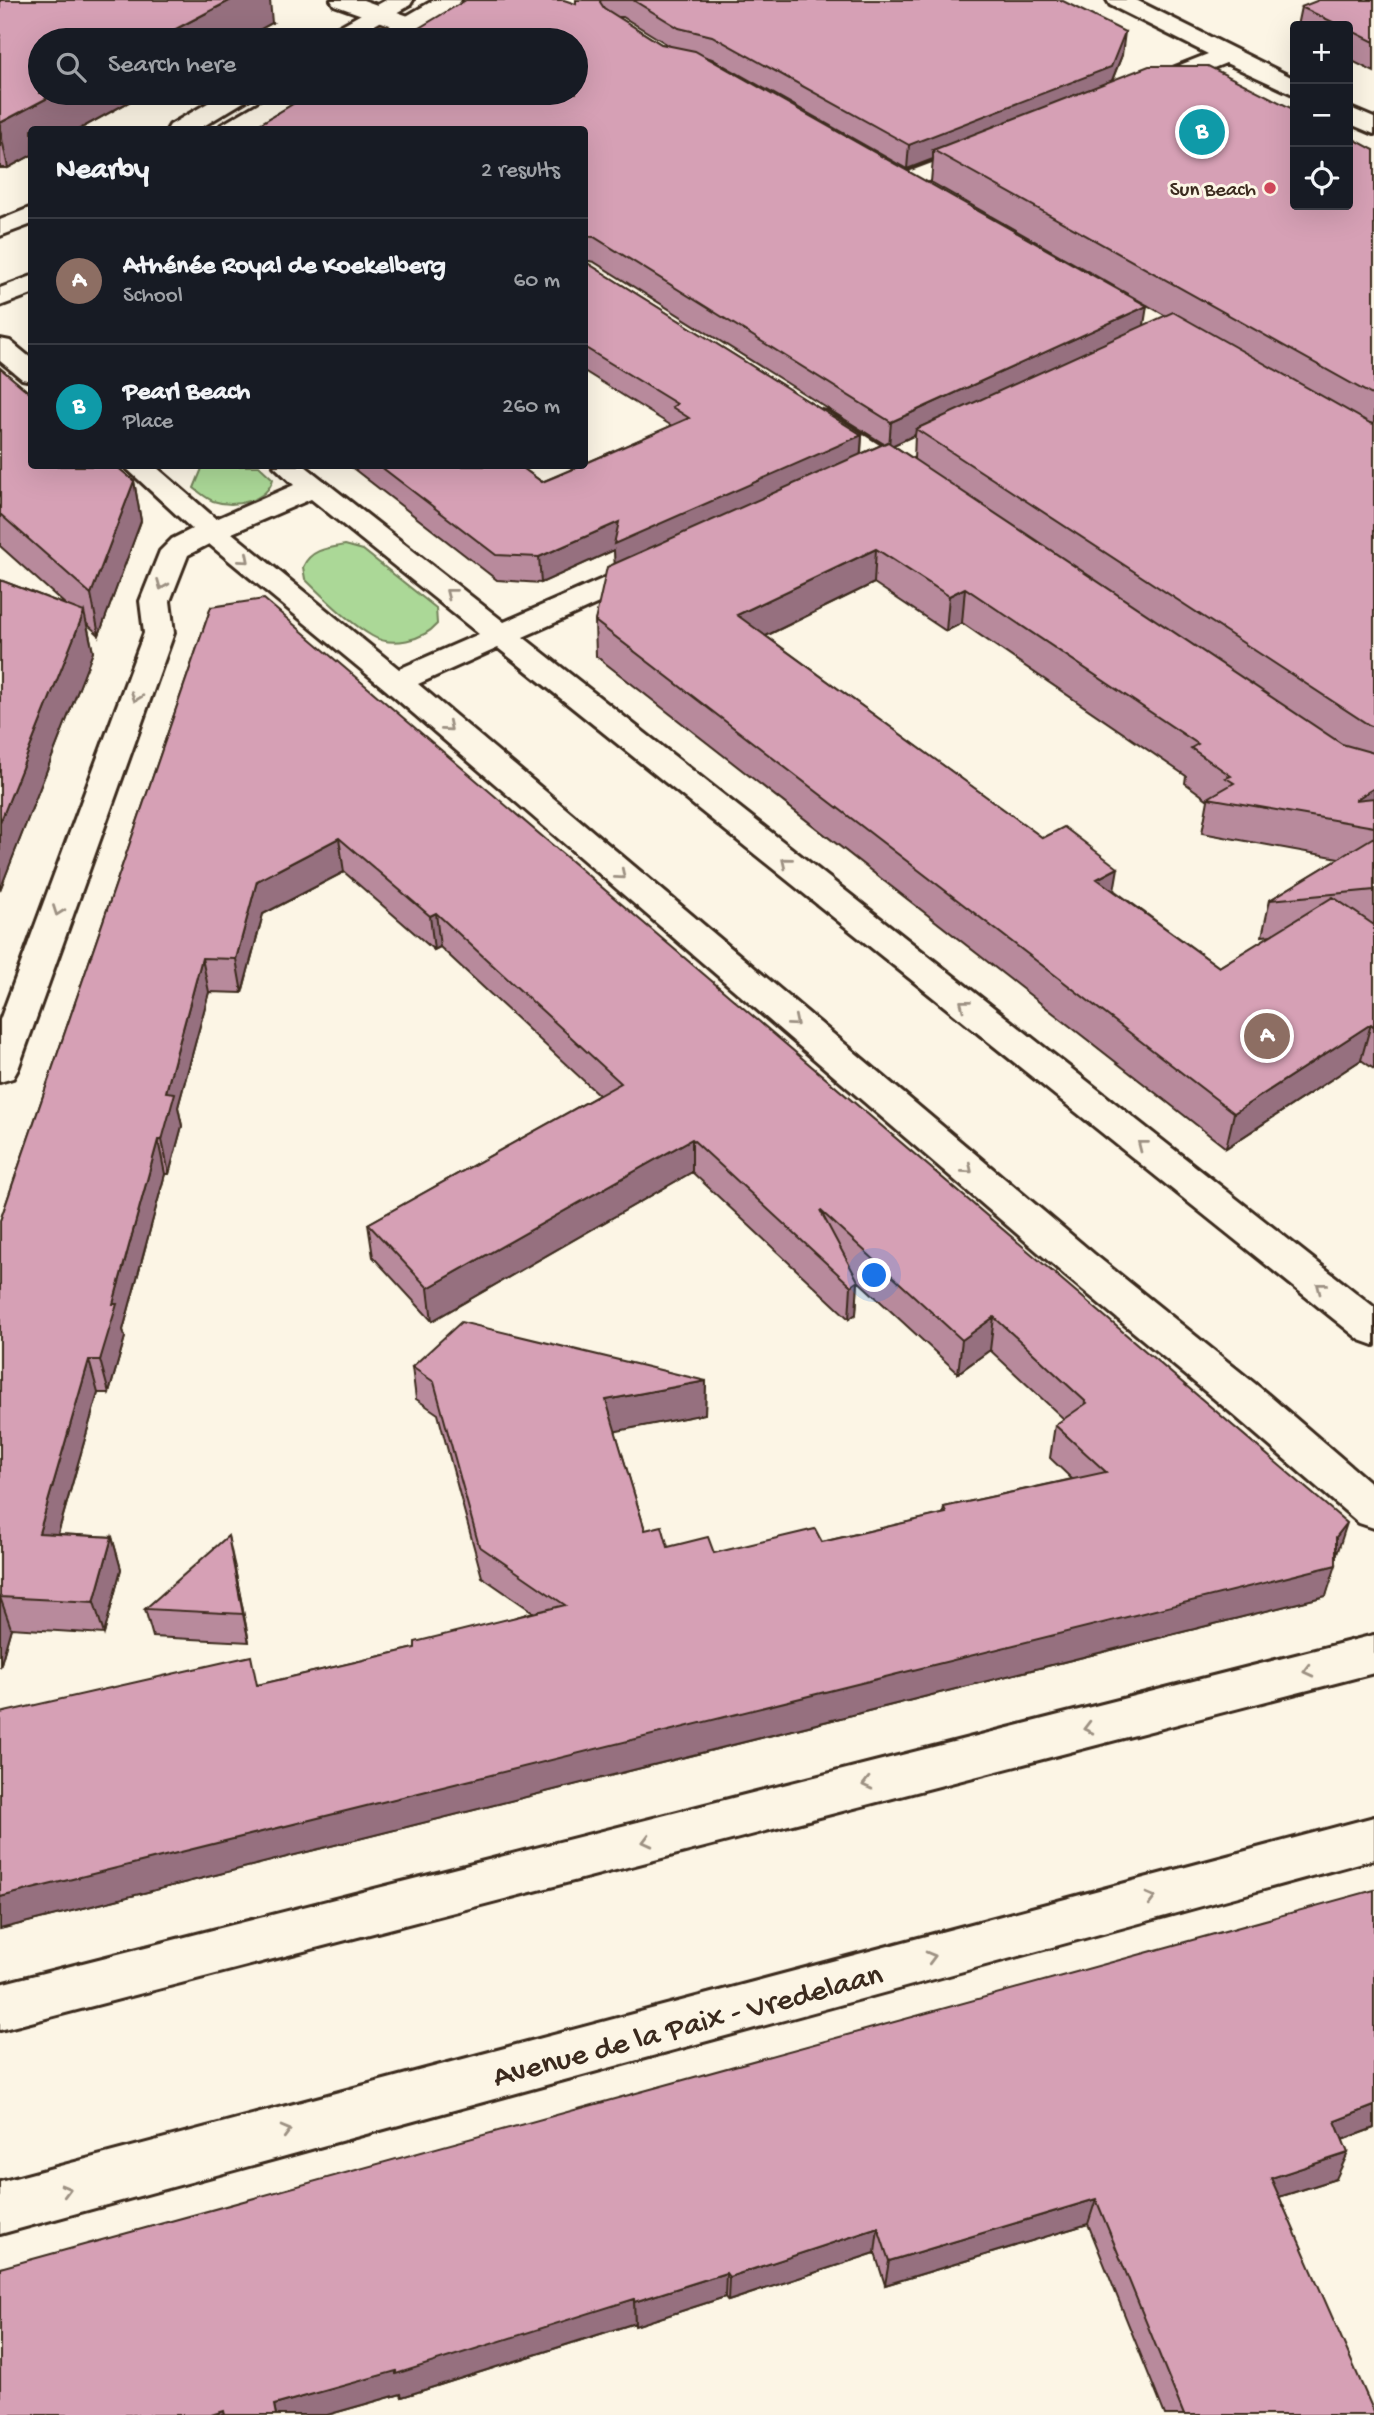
<!DOCTYPE html>
<meta charset="utf-8">
<style>
body{margin:0;font-family:"Gochi Hand",sans-serif;background:#242831;color:#f1f3f6}
.controls{position:absolute;right:21px;top:21px;display:grid;overflow:hidden;border-radius:7px;box-shadow:0 7px 28px #0002}
.controls button{width:63px;height:63px;display:grid;place-items:center;padding:0;border:0;border-bottom:2px solid #363941;background:#171b24;color:#f1f3f6;font:35px sans-serif}
.you{position:absolute;left:875px;top:1276px;width:24px;height:24px;margin:-18px;border:5px solid #fff;border-radius:50%;background:#1a73e8;box-shadow:0 0 0 10px #1a73e833}
.badge{display:grid;place-items:center;width:46px;height:46px;border-radius:50%;background:#d1495b;color:#fff;font-size:23px;font-weight:700}
.pin{position:absolute;translate:-50% -50%;border:4px solid #fff;box-shadow:0 2px 7px #0006}
.list{margin:0;padding:0;list-style:none}
h2{display:flex;justify-content:space-between;align-items:center;height:91px;margin:0;padding:0 28px;font-size:30px}
h2 small{font-size:23px;font-weight:400;color:#9ea1a6}
.list li{display:grid;grid-template-columns:46px 1fr auto;gap:21px;align-items:center;box-sizing:border-box;height:126px;padding:0 28px;border-top:2px solid #363941}
.list b{display:block;font-size:26px;white-space:nowrap}
.list p{margin:0;font-size:23px;white-space:nowrap;color:#9ea1a6}
.list em{font-size:23px;font-style:normal;color:#9ea1a6}
.icon{flex:none;width:38px;height:38px;fill:none;stroke:currentColor;stroke-width:2;stroke-linecap:round;stroke-linejoin:round}
.map{position:relative;flex:none;width:1374px;height:2415px;overflow:hidden}
.search{position:absolute;background:#171b24;box-shadow:0 7px 28px #0002;left:28px;top:28px;width:560px;height:77px;display:flex;align-items:center;gap:18px;box-sizing:border-box;padding:0 24px;border-radius:38px;color:#9ea1a6;font-size:26px}
.panel{position:absolute;background:#171b24;box-shadow:0 7px 28px #0002;left:28px;top:126px;width:560px;height:343px;border-radius:7px}
.map>svg:first-child{display:block}
</style>
<div class="map">
<svg width="1374" height="2415" viewBox="0 0 1374 2415">
<rect width="100%" height="100%" fill="#fcf5e5"/>
<filter id="ink" filterUnits="userSpaceOnUse"><feTurbulence type="fractalNoise" baseFrequency=".0143" numOctaves="2"/><feDisplacementMap in="SourceGraphic" scale="14" xChannelSelector="R" yChannelSelector="G"/><feConvolveMatrix kernelMatrix="1 2 1 2 8 2 1 2 1" color-interpolation-filters="sRGB"/></filter>
<g filter="url(#ink)">
<path fill="#abd897" stroke="#73815a" stroke-width="2" d="M203,466H259L273,479C267,502 234,508 213,501C206,498 200,493 194,488Z
M345,545L363,550L436,608L437,624C423,640 392,648 372,636C351,624 322,596 305,579L303,567C310,550 327,548 345,545Z"/>
<g fill="none" stroke-linecap="round" stroke-linejoin="round">
<g stroke="#3b2a1e" stroke-width="6">
<path id="street" d="M331,0H363L417,19L420,24L417,29H401L334,5Z
M1107,0H1136L1295,79V95L1226,63L1158,90H1142L1138,85L1142,80L1208,54L1110,5Z
M1348,107L1374,118V134L1348,123Z
M980,145L989,147L992,152L989,157L913,187L904,189L895,187L892,182L895,177Z
M0,339L10,341L32,359V381L22,379L0,361Z
M817,410L827,412L924,473L928,479L924,485L914,488L904,485L807,424L803,418L807,412Z
M124,466H155L216,519L294,485L274,466H305L504,622L639,563L650,560L661,563L665,569L661,575L523,637L1374,1307V1345L1360,1340L498,648L418,684L1094,1254L1259,1387L1374,1486V1528L1359,1523L1229,1411L1066,1276L385,689L209,544L188,555L170,601L174,633L18,1069L13,1078L0,1082V1020L144,633L140,601L160,551L172,539L192,529ZM311,499L479,634L399,669L232,533Z
M1374,1635V1673L0,2030V1984Z
M1374,1817V1859L0,2234V2182Z"/>
</g>
<g stroke="#3b2a1e" stroke-width="6">
<path id="secondary" d="M386,0H413L410,5L348,40H321L324,35Z
M434,0H461L458,5L398,40H371L374,35Z
M225,93H254L250,98L197,130H167L170,125Z
M276,93H305L301,98L248,130H218L221,125Z
M32,207V224L0,236V220Z
M32,276V294L0,306V288Z"/>
</g>
<use href="#street" fill="#fcf5e5" fill-rule="evenodd"/>
<use href="#secondary" fill="#fcf5e5" fill-rule="evenodd"/>
</g>
<path fill="#b88a9c" stroke="#3b2a1e" stroke-width="2" fill-rule="evenodd" d="M0,0L272,23L241,40H40L145,93L78,130H32V155L8,168H0Z
M576,0H1061L1122,55L1112,81L1374,150V1069L1361,1060L1226,1148L596,656L595,621L615,563L614,550L541,583L497,580L350,466H520L542,482L672,426L584,371V261L862,435L861,454L884,444L594,262L584,260V130ZM618,17H623L670,46L661,44ZM706,57L712,59L907,169L933,159L931,182L1166,316L1144,326ZM915,435L914,459L893,445L896,444ZM874,583L946,631L962,623L1186,776L1185,783L1208,800L1202,833L1339,858L1270,900L1262,936L1272,935L1219,967L766,636Z
M1374,0V72L1348,59V26H1297L1301,7Z
M0,368L134,481L141,521L99,635L87,624L93,652L0,890V580L66,605L0,546Z
M211,607L1336,1555L1326,1596L0,1929V1713L258,1685L415,1648L533,1612L482,1577L438,1414L416,1399L412,1367L706,1381L705,1414L615,1431L645,1530L668,1547L714,1553L822,1542L943,1514L944,1507L1072,1479L1050,1458L1055,1425L1064,1419L990,1350L958,1373L857,1280L858,1281L856,1314L849,1319L692,1172L432,1321L373,1257L368,1224L599,1095L440,947L434,950L344,872L263,914L242,993L209,992L178,1107L182,1126L169,1174H165L123,1330L125,1337L109,1393H98L58,1534L112,1537L121,1569L104,1634L11,1628L0,1667V1221Z
M234,1564L249,1642L153,1637L145,1609Z
M1374,2128L1342,2140L1336,2179L1279,2197L1374,2415H1165L1088,2224L885,2285L875,2253L728,2301L725,2297L635,2326V2323L402,2397L401,2394L327,2415H0V2268Z"/>
<path fill="#96707f" stroke="#3b2a1e" stroke-width="2" d="M231,0H270L272,23L241,40H155Z
M1125,32L1122,55L1108,90L933,150V159L907,169L909,145Z
M57,93H145L78,130H32V155L8,168L0,129V123Z
M1147,306L1143,331L916,429L915,435L889,447L891,422Z
M862,435L860,461L615,570L614,550L541,583L539,557L619,522Z
M134,481L141,521L99,635L91,594Z
M876,549L874,583L737,650V615Z
M965,588L962,623L946,631L949,596Z
M84,612L93,652L0,890V823Z
M1374,788V818L1355,800Z
M339,838L344,872L263,914L242,993L236,959L257,881Z
M1118,868L1112,903L1097,879Z
M436,913L440,947L434,950L430,916Z
M202,958L209,992L178,1107L182,1126L169,1174L162,1140L166,1092Z
M1371,1024L1361,1060L1226,1148L1234,1113Z
M692,1139V1172L432,1321L428,1288Z
M158,1140L165,1174L123,1330L125,1337L109,1393L100,1360L113,1304Z
M858,1281L856,1314L849,1319L851,1286Z
M994,1317L990,1350L958,1373L962,1340Z
M89,1360L98,1393L49,1565L39,1533Z
M706,1381L705,1414L607,1433L606,1400Z
M1347,1523L1337,1554L1328,1567L1336,1565L1326,1596L0,1929V1897L1336,1537Z
M228,1536L234,1564L249,1642L243,1614Z
M112,1537L121,1569L104,1634L94,1602Z
M0,1597L11,1628L0,1667Z
M1374,2106V2128L1323,2147L1335,2121Z
M1348,2153L1336,2179L1260,2203L1271,2178Z
M1096,2199L1088,2224L885,2285L889,2261Z
M878,2228L875,2253L728,2301L729,2277Z
M726,2273L725,2297L635,2326L634,2302Z
M634,2299L635,2323L402,2397L401,2394L327,2415H276L274,2405Z
M224,2411L226,2415H211Z"/>
<path fill="#d6a0b5" stroke="#3b2a1e" stroke-width="2" d="M0,0H231L155,40H40V93H57L0,123Z
M466,0H564L576,4V0H601L600,2L604,8L661,44L695,51L1147,306L891,422L594,237L584,236V130H250L311,93H576V40H399Z
M633,0H1061L1125,32L1111,67L909,145L712,36L679,28Z
M1319,0H1374V42L1348,29V26H1341L1301,7Z
M1149,66H1208L1295,110V205H1348V136L1374,150V396L933,150Z
M584,261L862,435L614,544L619,522L539,557L496,555L380,466H520L542,482L581,466H584V464L689,418L672,407L677,404L584,347Z
M1173,312L1370,423L1374,424V727L1369,725L916,429Z
M0,368L32,395V466H116L134,481L91,594L0,514Z
M888,442L1342,744L1374,753V788L1355,800L1374,798V827L1208,798L1234,783L1226,778L1231,776L1191,748L1198,744L965,588L949,596L876,549L737,615L1043,838L1064,827L1118,868L1097,879L1219,967L1333,897L1374,925V1027L1371,1024L1234,1113L595,621L607,567Z
M0,580L84,612L0,823Z
M264,599L1347,1523L1336,1537V1565L0,1897V1713L251,1656L257,1685L415,1648V1642L565,1605L479,1546L434,1382L412,1367L461,1322L706,1381L606,1400L645,1530L662,1526L668,1547L708,1537L714,1553L815,1529L822,1542L946,1513L944,1507L1106,1472L1055,1425L1087,1403L994,1317L962,1340L820,1210L858,1281L851,1286L692,1139L428,1288L368,1224L621,1083L436,913L430,916L339,838L257,881L236,959L202,958L166,1092L175,1093L162,1140H158L113,1304H117L100,1360H89L39,1533L112,1537L94,1602L0,1597V1221L211,607Z
M1374,837V890L1270,900Z
M228,1536L243,1614L145,1609Z
M1374,1890V2106L1335,2121L1348,2153L1271,2178L1374,2412V2415H1183H1184L1096,2199L889,2261L878,2228L729,2277L726,2273L634,2302V2299L396,2374V2371L274,2405L276,2415H225L224,2411L211,2415H0V2268Z"/>
<defs><path id="oneway-chevron" d="M-2-3.5L2.5 0L-2 3.5" fill="none" stroke-width="1.6" stroke-linecap="round" stroke-linejoin="round" transform="scale(1.75)"/></defs>
<g stroke="#9c9082">
<use href="#oneway-chevron" transform="translate(245 559) rotate(41)"/>
<use href="#oneway-chevron" transform="translate(162 585) rotate(112)"/>
<use href="#oneway-chevron" transform="translate(450 593) rotate(-142)"/>
<use href="#oneway-chevron" transform="translate(136 697) rotate(110)"/>
<use href="#oneway-chevron" transform="translate(448 727) rotate(40)"/>
<use href="#oneway-chevron" transform="translate(786 862) rotate(-141)"/>
<use href="#oneway-chevron" transform="translate(621 875) rotate(40)"/>
<use href="#oneway-chevron" transform="translate(58 911) rotate(110)"/>
<use href="#oneway-chevron" transform="translate(964 1004) rotate(-142)"/>
<use href="#oneway-chevron" transform="translate(794 1022) rotate(40)"/>
<use href="#oneway-chevron" transform="translate(1142 1145) rotate(-142)"/>
<use href="#oneway-chevron" transform="translate(968 1169) rotate(40)"/>
<use href="#oneway-chevron" transform="translate(1321 1287) rotate(-142)"/>
<use href="#oneway-chevron" transform="translate(1308 1671) rotate(166)"/>
<use href="#oneway-chevron" transform="translate(1088 1728) rotate(166)"/>
<use href="#oneway-chevron" transform="translate(867 1784) rotate(166)"/>
<use href="#oneway-chevron" transform="translate(647 1841) rotate(166)"/>
<use href="#oneway-chevron" transform="translate(1151 1898) rotate(-15)"/>
<use href="#oneway-chevron" transform="translate(931 1957) rotate(-15)"/>
<use href="#oneway-chevron" transform="translate(286 2131) rotate(-15)"/>
<use href="#oneway-chevron" transform="translate(66 2190) rotate(-15)"/>
</g>
</g>
<circle fill="#d1495b" stroke="#fcf5e5" stroke-width="2.5" cx="1270" cy="188" r="7"/>
<g text-anchor="middle" stroke-width="6" stroke-linejoin="round" paint-order="stroke">
<g font-size="21" fill="#3b2a1e" stroke="#fcf5e5" text-anchor="end">
<text x="1256" y="195">Sun Beach</text>
</g>
<g font-size="32" fill="#3b2a1e" stroke="#fcf5e5">
<text transform="translate(687 2023) rotate(-15)" y="11">Avenue de la Paix - Vredelaan</text>
</g>
</g>
</svg>
<div class="controls">
<button>+</button>
<button>−</button>
<button><svg class="icon" aria-label="locate" viewBox="0 0 24 24"><circle cx="12" cy="12" r="6"/><path d="M12 2v4M12 18v4M2 12h4M18 12h4"/></svg></button>
</div>
<div class="you"></div>
<div class="pin badge" style="left:1267px;top:1036px;background:#8d6e63">A</div>
<div class="pin badge" style="left:1202px;top:132px;background:#0f9aa8">B</div>
<div class="search"><svg class="icon" aria-label="search" viewBox="0 0 24 24"><circle cx="10" cy="10" r="6"/><path d="M15 15l6 6"/></svg>Search here</div>
<section class="panel">
<h2>Nearby<small>2 results</small></h2>
<ul class="list">
<li><span class="badge" style="background:#8d6e63">A</span><div><b>Athénée Royal de Koekelberg</b><p>School</p></div><em>60 m</em></li>
<li><span class="badge" style="background:#0f9aa8">B</span><div><b>Pearl Beach</b><p>Place</p></div><em>260 m</em></li>
</ul>
</section>
</div>
